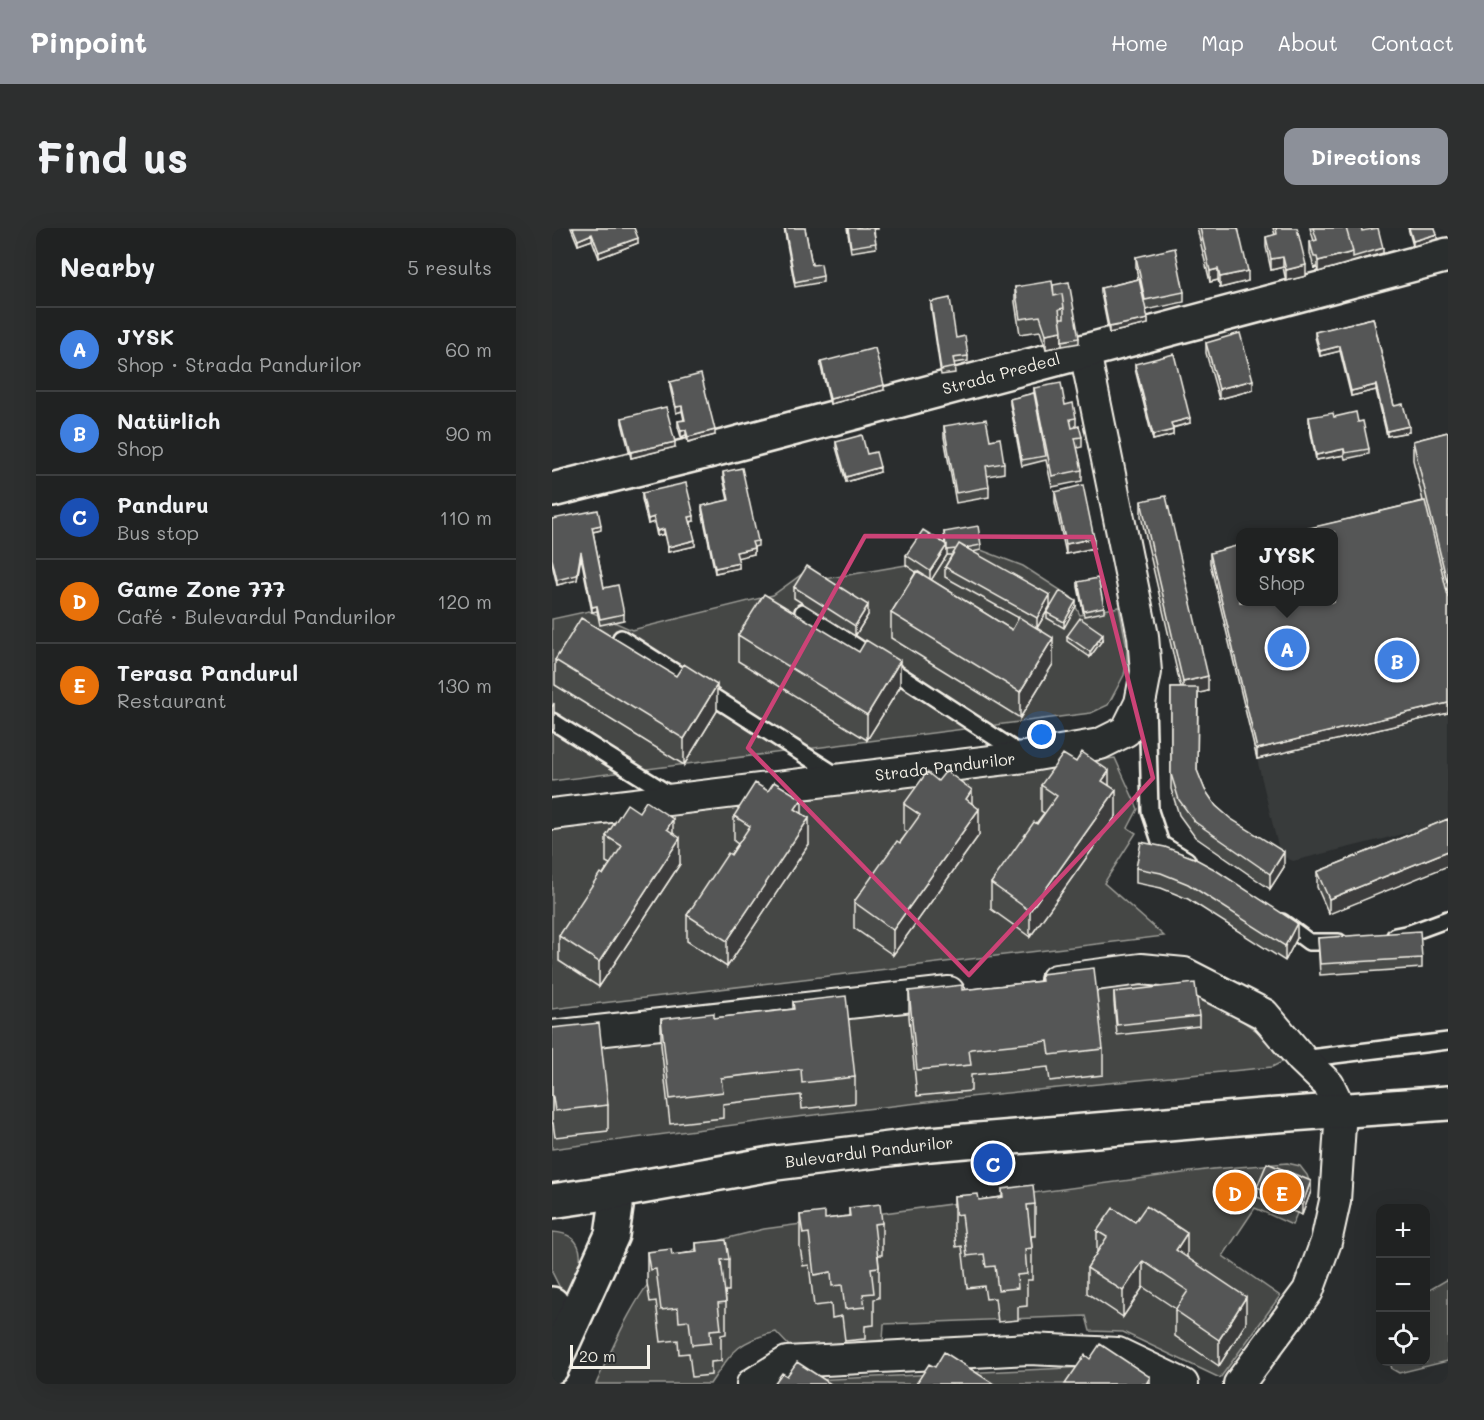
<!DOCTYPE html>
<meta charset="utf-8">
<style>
body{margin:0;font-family:Mali,sans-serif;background:#2d2f2f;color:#f1f3f6}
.controls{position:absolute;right:18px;bottom:18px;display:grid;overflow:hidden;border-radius:12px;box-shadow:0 6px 24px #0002}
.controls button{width:54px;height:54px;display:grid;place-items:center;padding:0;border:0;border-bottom:2px solid #3d3f40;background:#202222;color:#f1f3f6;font:30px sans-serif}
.scale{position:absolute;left:18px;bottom:15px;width:80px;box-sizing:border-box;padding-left:6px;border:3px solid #f4f1e8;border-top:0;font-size:16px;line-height:21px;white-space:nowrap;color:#f4f1e8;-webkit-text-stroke:4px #2a2d2e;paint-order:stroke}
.you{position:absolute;left:490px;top:507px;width:21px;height:21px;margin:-15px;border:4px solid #fff;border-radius:50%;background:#1a73e8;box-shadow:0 0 0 9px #1a73e833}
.badge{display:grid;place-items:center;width:39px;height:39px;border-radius:50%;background:#8c9099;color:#fff;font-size:20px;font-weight:700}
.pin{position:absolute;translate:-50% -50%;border:3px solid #fff;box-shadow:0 2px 6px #0006}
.popup{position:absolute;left:684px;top:300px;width:102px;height:78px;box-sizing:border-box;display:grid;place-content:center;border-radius:12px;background:#202222;filter:drop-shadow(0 2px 4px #0005);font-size:20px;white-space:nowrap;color:#a2a4a5}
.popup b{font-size:22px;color:#f1f3f6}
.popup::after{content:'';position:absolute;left:50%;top:100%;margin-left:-12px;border:12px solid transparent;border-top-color:#202222}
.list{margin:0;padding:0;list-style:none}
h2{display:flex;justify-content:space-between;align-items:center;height:78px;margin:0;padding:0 24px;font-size:26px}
h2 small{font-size:20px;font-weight:400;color:#a2a4a5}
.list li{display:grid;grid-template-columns:39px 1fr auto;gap:18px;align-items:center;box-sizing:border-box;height:84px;padding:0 24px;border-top:2px solid #3d3f40}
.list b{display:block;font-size:22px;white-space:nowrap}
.list p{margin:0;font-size:20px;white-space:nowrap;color:#a2a4a5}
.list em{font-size:20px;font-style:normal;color:#a2a4a5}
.icon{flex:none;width:33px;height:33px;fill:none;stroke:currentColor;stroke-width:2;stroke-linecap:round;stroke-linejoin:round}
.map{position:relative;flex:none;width:896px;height:1156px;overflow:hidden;border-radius:12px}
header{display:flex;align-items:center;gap:36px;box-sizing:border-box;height:84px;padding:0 30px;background:#8c9099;color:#fff}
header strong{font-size:28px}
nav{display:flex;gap:33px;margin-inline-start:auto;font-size:21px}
.intro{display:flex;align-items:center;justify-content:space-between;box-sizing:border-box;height:144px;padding:0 36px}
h1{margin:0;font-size:42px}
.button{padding:15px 27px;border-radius:12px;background:#8c9099;color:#fff;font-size:21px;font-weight:700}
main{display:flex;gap:36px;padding:0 36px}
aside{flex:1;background:#202222;border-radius:12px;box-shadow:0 6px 24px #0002}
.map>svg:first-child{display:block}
</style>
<header>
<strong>Pinpoint</strong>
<nav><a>Home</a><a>Map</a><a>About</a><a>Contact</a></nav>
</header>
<div class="intro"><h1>Find us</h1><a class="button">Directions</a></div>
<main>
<aside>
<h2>Nearby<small>5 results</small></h2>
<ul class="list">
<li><span class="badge" style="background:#3f7fe0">A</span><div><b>JYSK</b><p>Shop · Strada Pandurilor</p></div><em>60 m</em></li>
<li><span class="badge" style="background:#3f7fe0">B</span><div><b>Natürlich</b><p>Shop</p></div><em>90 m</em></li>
<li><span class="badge" style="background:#1a4fb4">C</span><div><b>Panduru</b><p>Bus stop</p></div><em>110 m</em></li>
<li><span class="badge" style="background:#e8710a">D</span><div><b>Game Zone 777</b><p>Café · Bulevardul Pandurilor</p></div><em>120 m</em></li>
<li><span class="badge" style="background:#e8710a">E</span><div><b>Terasa Pandurul</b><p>Restaurant</p></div><em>130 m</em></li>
</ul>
</aside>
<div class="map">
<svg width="896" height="1156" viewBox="0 0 896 1156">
<rect width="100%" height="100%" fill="#2a2d2e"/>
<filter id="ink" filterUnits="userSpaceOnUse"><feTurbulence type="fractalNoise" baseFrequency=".0167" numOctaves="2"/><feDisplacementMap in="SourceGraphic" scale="12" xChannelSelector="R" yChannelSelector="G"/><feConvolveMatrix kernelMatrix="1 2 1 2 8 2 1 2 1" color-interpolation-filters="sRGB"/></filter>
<g filter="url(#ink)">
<path fill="#373a3a" d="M896,223V595L741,633L728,627L658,335L688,328V374H782L873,283L861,232Z"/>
<path fill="#444645" stroke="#9c9c96" stroke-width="1.5" d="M371,312L395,327L429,322L471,338L519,369L528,387L567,379L575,420V433L572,447L556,477L539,485L0,553V391L37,383L80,402L221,367L253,344L267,352L354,337Z
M563,530L586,581L576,600L584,605L552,655L612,708L0,781V598Z
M622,750L636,754L727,819L731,825L730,834L720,839L435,867L219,892L0,921V821Z
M735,935L748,938L755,947L758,955L740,997L703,980L671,1028L728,1068L668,1150L571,1104L538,1103L534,1088L332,1096L331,1112L241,1122L224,1104C185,1113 180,1124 158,1156H44C58,1125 87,1057 113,1038C141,1017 179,1009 212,1001L661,941Z
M0,1004C45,1006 25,1050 16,1076L0,1044Z
M896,1051V1133L847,1145L840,1141L838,1134H874V1064Z
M559,1138L583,1156H229L238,1153Z"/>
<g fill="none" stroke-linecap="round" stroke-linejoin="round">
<g stroke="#f4f1e8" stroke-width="20">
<path id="service" d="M251,384L470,527
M69,410L287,549
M595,474L598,583L609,616L635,632
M0,493L120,568
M730,694L757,714H787
M843,708L858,705L896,691
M750,831L896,813"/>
</g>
<g stroke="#f4f1e8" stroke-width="34">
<g id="minor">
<path id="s1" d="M0,586L473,529L548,516L574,503L588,475L594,444L591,408L533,124"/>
<path d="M504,752L589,741L632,745L712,786L750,831L777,857L789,882L783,973L774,1014L756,1063L687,1156"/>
<path d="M0,808L397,764"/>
<path d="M200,1156L235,1134L477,1121L566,1125L631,1156"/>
</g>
</g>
<g stroke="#f4f1e8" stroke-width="38">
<g id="tertiary">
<path id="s2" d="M0,262L168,220L896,27"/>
<path d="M0,1076L7,1121"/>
<path d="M0,1139L60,1007L64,979L61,964"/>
</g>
</g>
<g stroke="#f4f1e8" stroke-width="38">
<g id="secondary">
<path id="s3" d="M0,973L61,964L224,935L378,916L710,888L896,875"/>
</g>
</g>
<use href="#service" stroke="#2a2d2e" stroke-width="15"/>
<use href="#minor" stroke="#2a2d2e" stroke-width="30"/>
<use href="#tertiary" stroke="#2a2d2e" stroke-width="33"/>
<use href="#secondary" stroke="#2a2d2e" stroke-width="33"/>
</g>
<path fill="#494b4a" stroke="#f4f1e8" stroke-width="1.5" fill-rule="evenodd" d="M19,0H82L86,15L47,30L40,12L26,17Z
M232,0H253L260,37L271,48V54L243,59Z
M295,0H326V1H322L324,20L299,24Z
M645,0H686L696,53L668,60L666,52L658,54Z
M721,0H745L754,48L734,53L731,39L719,42L714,19V9L723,7Z
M758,0H809L810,3L831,25L766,44L765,39L762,40L758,25V14L762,13Z
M856,0H883L885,11L861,18Z
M584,29L632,64V74L594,82L596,96L557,105L549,65V60L586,51L584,39Z
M501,57L527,110V115L494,121L488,103L468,106L463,74V59Z
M379,74L404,110L416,128V133L402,135L403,145L389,147L379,79Z
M821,90L842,178L857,204L835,208L824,162L799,168L788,123L768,128L763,109V104Z
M654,115L701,162L667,171L654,125Z
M269,134L332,162L278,176L269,139Z
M583,136L638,195L621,200V207L601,212L583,141Z
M118,154L163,207L136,214L134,207L129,209L126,199V193L132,192L130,183L124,185L118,159Z
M482,160L513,177L524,190V199L530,209V219L525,220L530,242V253L500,259L494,232L470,238L458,176V171L482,165Z
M757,189H782L806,194L817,221V226L793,231L792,227L764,232L757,195Z
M70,190L123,219L79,230L70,195Z
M392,198L438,212L452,235V245L435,248L437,259V269L404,275L392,209Z
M896,204V485L705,531L658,335V325L871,273L861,232V213Z
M284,214L328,244L294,254L284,219Z
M171,244L206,313V318L202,319V326L185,329L187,340L163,345L150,283V278L176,272L171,250Z
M503,264L542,320L514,326L503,274Z
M90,265L142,293L139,294L143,318L116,324L112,306L105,308L102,294L96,296L90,271Z
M589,273L656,463L646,465L645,543L653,562L664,578L732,639L718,661L643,609L627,587L619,561V460H629L589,288Z
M0,291L49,302L41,304L52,360L72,386V392L48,397L45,383L40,384L29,329L25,352L5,357L0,336Z
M392,304L429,317V322L420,324L498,378L485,400L501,436L468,490L339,410V385L364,344L354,337V327L393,316ZM395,327H400L393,339V349L467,390L460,402L379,352Z
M526,354L552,379V384L532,388L526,359Z
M242,359L316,387L303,408L242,370Z
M524,378L512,400L495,390V385Z
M186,407L348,459L315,512L186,433Z
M515,408L551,411L538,429L515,413Z
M3,432L165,483L132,537L3,457Z
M489,557H557L564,588L478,709L439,681V655L492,585L489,583Z
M352,576H420L427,607L341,727L302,700V674L356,604L352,602Z
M250,586L257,616L175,739L135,713V687L186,616L182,613V588Z
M896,591L777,686L765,659V644Z
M121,606L128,636L47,759L7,733V708L58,636L54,634V608Z
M642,630L745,710L733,733L636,671L609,660L584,655V640Z
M766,710L870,730V740L768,747Z
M489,746L551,821V847L498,853L496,839L419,847V863L365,868L357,789V763L410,762L489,753Z
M562,764L647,788V798L565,807L562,774Z
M241,774L303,849V875L250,881L249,867L171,876V890L118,896L109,817V791L162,790L241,781Z
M0,800L56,877V903L3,909L1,895H0Z
M664,955L700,971L679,984L664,961Z
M705,959L759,963L750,987L705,969Z
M450,961L483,976V1008H479L480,1020V1052H475V1078L466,1079V1092L446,1094L443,1070L434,1071L432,1058L415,1060L410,1018L404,1019L402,1000V968L427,972L450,969Z
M297,980L330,995V1027H326L327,1039V1070L322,1071V1097L313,1098V1111L293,1113L290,1088L280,1090L279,1076L262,1078L257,1037L251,1038L248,1019V987L273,991L297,988Z
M545,1003L635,1029L694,1095L667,1138L623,1108V1082L624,1081L591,1059L571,1089L535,1065V1040L545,1025Z
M144,1015L177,1031V1063H173L174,1074V1106L169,1107V1133L159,1134V1147L140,1149L137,1125L127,1126L126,1112L109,1114L104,1073L98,1074L95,1055V1024L120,1027L144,1024Z"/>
<path fill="#3c3d3c" stroke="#f4f1e8" stroke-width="1.5" d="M40,6V12L26,17V12Z
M885,6V11L861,18V13Z
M86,10V15L47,30V24Z
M831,20V25L766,44V33L801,24Z
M731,29V39L719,42V31Z
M754,37V48L734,53V42Z
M666,41V52L658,54V43Z
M696,43V53L668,60V49Z
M596,91V96L557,105V99Z
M510,103V118L494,121V106Z
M788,118V123L768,128V123Z
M701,152V162L667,171V161Z
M332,157V162L278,176V171Z
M824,157V162L799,168V163Z
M130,178V183L124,185V179Z
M638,190V195L619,200V195Z
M857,198V204L835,208V203Z
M134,202V207L129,209V203Z
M163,202V207L136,214V209Z
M621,202V207L601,212V207Z
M123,214V219L79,230V224Z
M792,221V227L764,232V227Z
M328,239V244L294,254V249Z
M142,288V293L137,294V289Z
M102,289V294L96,296V291Z
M49,297V302L40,304V299Z
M112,301V306L105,308V303Z
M542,310V320L514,326V316Z
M143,312V318L116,324V319Z
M395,317V327L378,354V343Z
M202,320V326L184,330V324Z
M29,324L25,352L5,357V352Z
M187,335V340L163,345V340Z
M498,367V378L485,400V390Z
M524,373V378L512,400V394Z
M316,377V387L303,408V398Z
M45,378V383L40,384V379Z
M551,406V411L538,429V424Z
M501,410V436L468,490V464Z
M348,433V459L315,512V487Z
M656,448V463L631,469V454Z
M165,457V483L132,537V511Z
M2,475V501L0,504V479Z
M896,475V485L705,531V521Z
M557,543V569L550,553Z
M420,562V588L414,571Z
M564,562V588L478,709V683Z
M250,571V597L243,581Z
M427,581V607L341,727V702Z
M257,590V616L175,739V713Z
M121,591V617L115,601Z
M128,610V636L47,759V734Z
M896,623V638L777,686V671Z
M732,624V639L718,661V646Z
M745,695V710L733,733V718Z
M759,953V963L750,987V977Z
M700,966V971L679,984V979Z
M635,1005V1031L624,1022Z
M591,1033V1059L571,1089V1063Z
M694,1069V1095L667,1138V1112Z
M598,1149V1156H594Z"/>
<path fill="#555756" stroke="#f4f1e8" stroke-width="1.5" d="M21,0H82L86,10L47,24L40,6L26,12Z
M233,0H253L260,37L269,36L271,48L243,54Z
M296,0H321L324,15L299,19Z
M648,0H686L696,43L668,49L666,41L658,43Z
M724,0H745L754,37L734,42L731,29L719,31L714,9L725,6Z
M761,0H794L801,24L766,33L765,29H762L758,14L765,12Z
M794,0H809L810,3L826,0L831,20L801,29V24Z
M857,0H883L885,6L861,13Z
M623,20L632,64L593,72L584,29Z
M587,51L596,91L557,99L549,60Z
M500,53L502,68L510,66L512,80L507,81L510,103L494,106L488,88L468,91L463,59Z
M517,54L527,110L510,113V103L508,90H512V80L510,66L502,68L501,57Z
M398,70L404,110L413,108L416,128L401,130L403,139L389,142L379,74Z
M821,90L842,178L851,176L857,198L835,203L824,157L799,163L788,118L768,123L763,104Z
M688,105L701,152L667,161L654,115Z
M323,120L332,157L278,171L269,134Z
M622,126L638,190L619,195L621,202L601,207L583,136Z
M149,146L163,202L136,209L134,202L129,203L126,193L133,192L130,178L124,179L118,154Z
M509,155L513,177L521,175L524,190L518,191L520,200L527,198L530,209L523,210L530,242L500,248L482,160Z
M482,165L494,228L470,232L458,171Z
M114,179L123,214L79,224L70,190Z
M804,184L806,194L811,193L817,221L793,225L792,221L764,227L757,189L781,185L782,189Z
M434,191L438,212L448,210L452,235L434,238L437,259L404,265L392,198Z
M896,204V358L861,213Z
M310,207L315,226L324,224L328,239L294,249L284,214Z
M190,240L206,313L200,314L202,320L184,324L187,335L163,340L150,278L177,272L171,244Z
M134,255L142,288L137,289L143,312L116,319L112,301L105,303L102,289L96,291L90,265Z
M531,257L542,310L514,316L503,264Z
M614,268L656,448L631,454L589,273Z
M873,273L896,368V475L705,521L658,325L688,317V374H782V304H741Z
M46,282L49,297L40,299L52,360L66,357L72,386L48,391L45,378L40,379L29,324L25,347L5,352L0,331V291Z
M426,298L429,317L413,320L407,316L404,321L395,322V317L394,318L392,304Z
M371,302L395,317L378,343L354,327Z
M407,316L498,367L485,390L393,339Z
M255,338L316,377L303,398L242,359Z
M365,343L460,402L467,389L501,410L468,464L339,385Z
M546,350L552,379L532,383L526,354Z
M508,363L524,373L512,394L495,385Z
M212,366L307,424L314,412L348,433L315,487L186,407Z
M29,390L124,448L132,436L165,457L132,511L3,432Z
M528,390L551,406L538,424L515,408Z
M619,460H646L645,542L653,562L664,578L679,591L732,624L718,646L643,594L627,572L619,546Z
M530,524L557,543L550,553L564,562L478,683L439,655L482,594L485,596L505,568L489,557L511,526L524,534Z
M394,543L420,562L414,571L427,581L341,702L302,674L345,613L348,615L368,587L352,576L375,544L386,553Z
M222,554L250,571L243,581L257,590L175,713L135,687L176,625L179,627L198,598L182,588L203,555L216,563Z
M94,573L121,591L115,601L128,610L47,734L7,708L48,645L51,647L70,618L54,608L75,576L87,584Z
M896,591V623L777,671L765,644Z
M589,614L613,619L642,630L662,641L745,695L733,718L636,656L609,645L584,640Z
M868,703L870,730L768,736L766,710Z
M542,740L551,821L498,827L496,813L419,821L417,822L419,837L365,842L357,763L410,757V762L490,753L489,746Z
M643,755L647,788L565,797L562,764Z
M294,768L303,849L250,855L249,841L169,850L171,864L118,871L109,791L162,785V790L242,781L241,774Z
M47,795L56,877L3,883L1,869H0V800Z
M715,935L759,953L750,977L705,959Z
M685,942L700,966L679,979L664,955Z
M481,957L483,976L475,977L480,1020L473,1021L475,1046L465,1047L466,1060L446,1062L443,1038L434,1039L432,1026L415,1028L410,986L404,987L402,968L426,966L427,972L451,969L450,961Z
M328,976L330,995L322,996L327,1039L319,1040L322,1065L311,1066L313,1079L293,1081L290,1057L280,1058L279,1044L262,1047L257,1005L251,1006L248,987L273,984V991L298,988L297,980Z
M594,978L635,1005L624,1022L694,1069L667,1112L623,1082L636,1063L591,1033L571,1063L535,1040L555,1009L545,1003L561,980L583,994Z
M174,1012L177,1031L169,1032L174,1074L166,1075L169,1101L158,1102L159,1115L140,1117L137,1093L127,1094L126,1080L109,1082L104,1041L98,1042L95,1024L119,1021L120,1027L145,1024L144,1015Z
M548,1116L598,1149L594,1156H513L533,1127L538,1131Z
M392,1124L442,1156H364L377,1136L383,1139Z
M245,1134L279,1156H222L230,1145L235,1148Z"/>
</g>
<path fill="none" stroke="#cc4377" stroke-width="4.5" stroke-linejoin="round" d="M313,308L540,309L601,550L417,747L196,520Z"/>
<g text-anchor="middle" stroke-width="5" stroke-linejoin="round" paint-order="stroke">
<g font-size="16" fill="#f4f1e8" stroke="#2a2d2e">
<text dy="6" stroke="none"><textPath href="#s2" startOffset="464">Strada Predeal</textPath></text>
<text dy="6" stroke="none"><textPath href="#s1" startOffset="396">Strada Pandurilor</textPath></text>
<text dy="6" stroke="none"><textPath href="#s3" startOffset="321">Bulevardul Pandurilor</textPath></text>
</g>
</g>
</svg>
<div class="controls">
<button>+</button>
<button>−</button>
<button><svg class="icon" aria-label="locate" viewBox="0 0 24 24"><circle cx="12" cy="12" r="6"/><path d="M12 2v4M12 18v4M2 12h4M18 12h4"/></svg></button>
</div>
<div class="scale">20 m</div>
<div class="you"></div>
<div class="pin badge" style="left:735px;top:420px;background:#3f7fe0">A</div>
<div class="popup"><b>JYSK</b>Shop</div>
<div class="pin badge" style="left:845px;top:432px;background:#3f7fe0">B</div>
<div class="pin badge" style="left:441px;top:935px;background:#1a4fb4">C</div>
<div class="pin badge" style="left:683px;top:964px;background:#e8710a">D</div>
<div class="pin badge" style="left:730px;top:964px;background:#e8710a">E</div>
</div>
</main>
